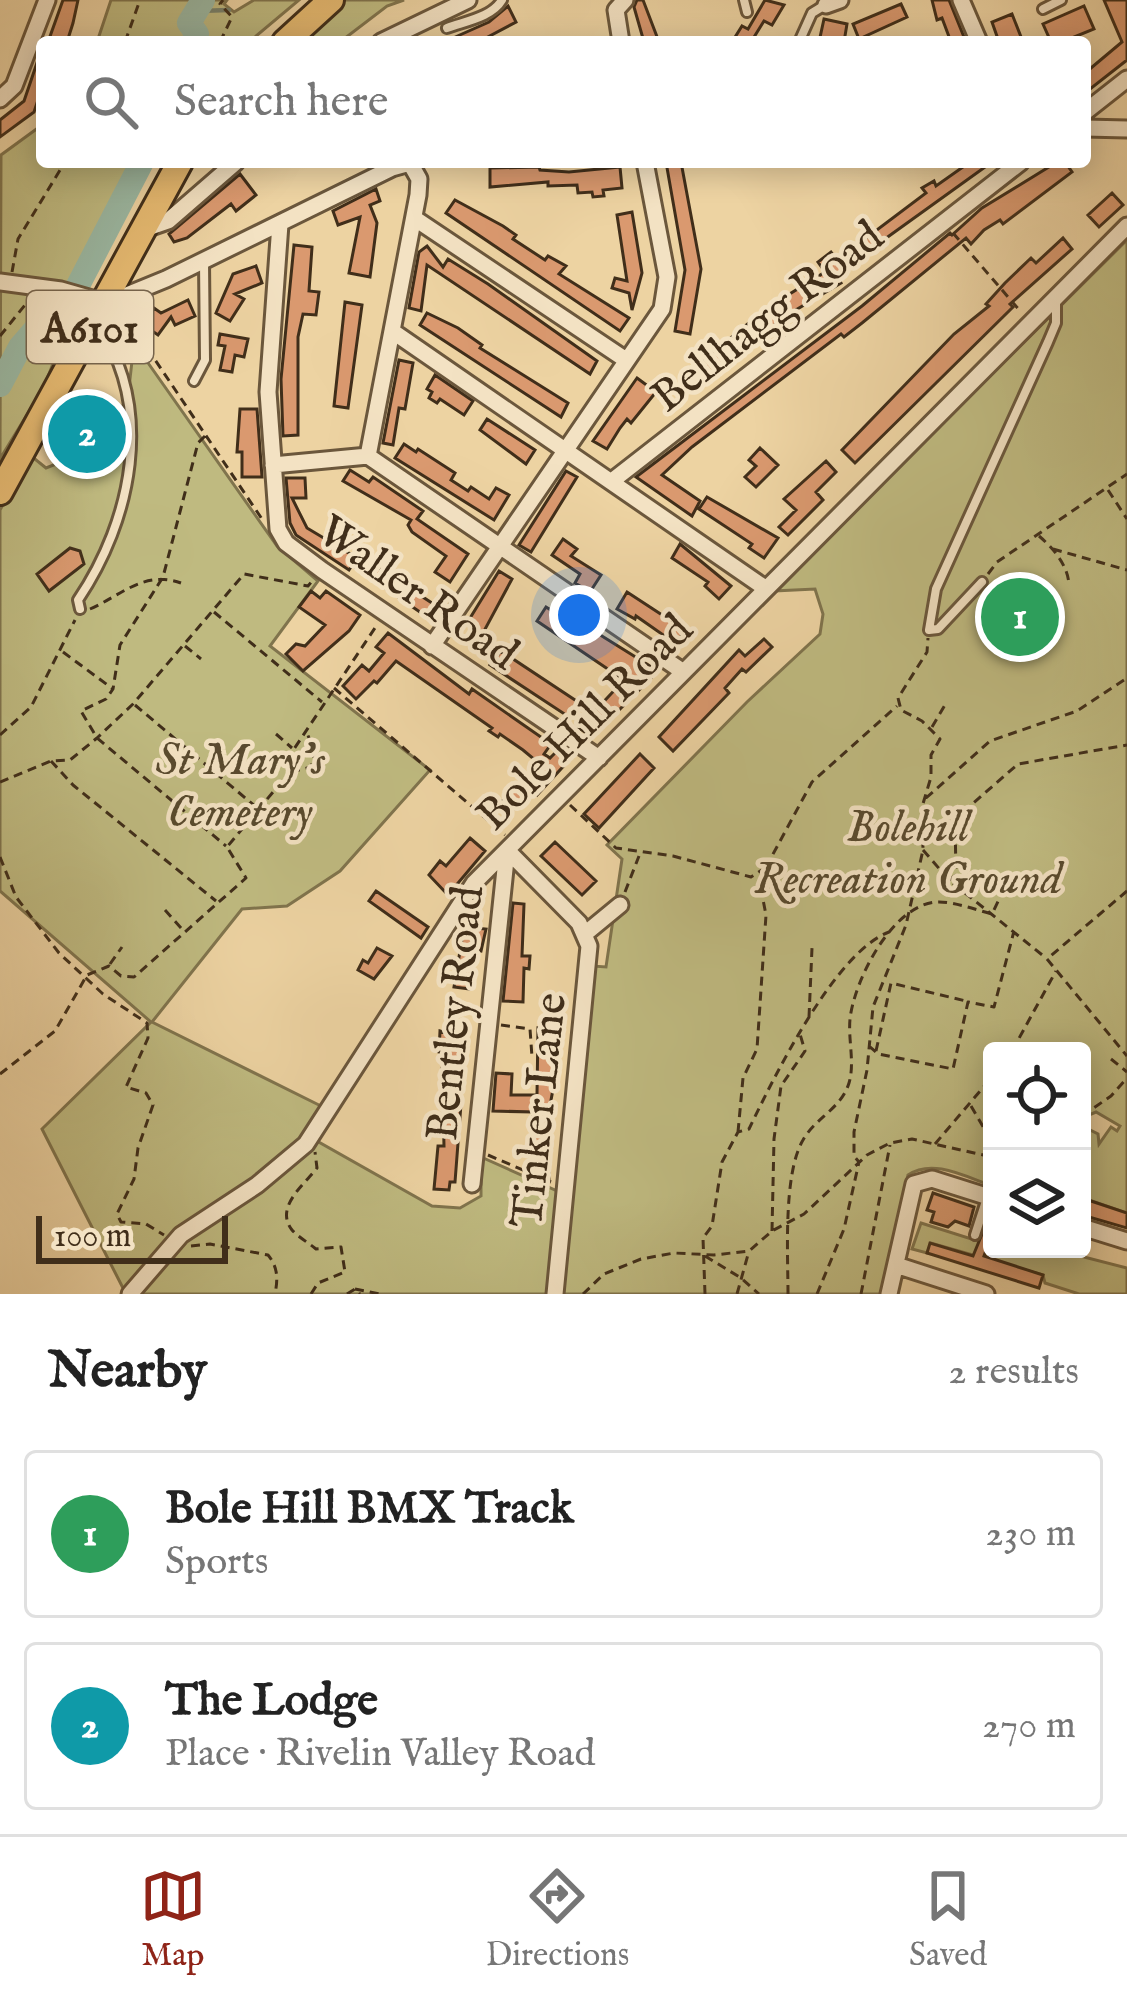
<!DOCTYPE html>
<meta charset="utf-8">
<style>
body{margin:0;font-family:"IM FELL English",serif;background:#f6f6f6;color:#222}
.controls{position:absolute;right:36px;bottom:36px;display:grid;overflow:hidden;border-radius:12px;box-shadow:0 6px 30px #0003}
.controls button{width:108px;height:108px;display:grid;place-items:center;padding:0;border:0;border-bottom:3px solid #e0e0e0;background:#fff;color:#222;font:60px sans-serif}
.scale{position:absolute;left:36px;bottom:30px;width:192px;box-sizing:border-box;padding-left:12px;border:6px solid #402e1a;border-top:0;font-size:33px;line-height:42px;white-space:nowrap;color:#402e1a;-webkit-text-stroke:9px #f3e2c3;paint-order:stroke}
.you{position:absolute;left:579px;top:615px;width:42px;height:42px;margin:-30px;border:9px solid #fff;border-radius:50%;background:#1a73e8;box-shadow:0 0 0 18px #1a73e833}
.badge{display:grid;place-items:center;width:78px;height:78px;border-radius:50%;background:#8f2418;color:#fff;font-size:39px;font-weight:700}
.pin{position:absolute;translate:-50% -50%;border:6px solid #fff;box-shadow:0 3px 12px #0006}
.list{margin:0;padding:0;list-style:none}
h2{display:flex;justify-content:space-between;align-items:center;height:156px;margin:0;padding:0 48px;font-size:51px}
h2 small{font-size:39px;font-weight:400;color:#767676}
.list li{display:grid;grid-template-columns:78px 1fr auto;gap:36px;align-items:center;box-sizing:border-box;height:168px;margin:0 24px 24px;padding:0 24px;border:3px solid #e0e0e0;border-radius:12px}
.list b{display:block;font-size:45px;white-space:nowrap}
.list p{margin:0;font-size:39px;white-space:nowrap;color:#767676}
.list em{font-size:39px;font-style:normal;color:#767676}
.icon{flex:none;width:66px;height:66px;fill:none;stroke:currentColor;stroke-width:2;stroke-linecap:round;stroke-linejoin:round}
.map{position:relative;flex:none;width:1127px;height:1294px;overflow:hidden}
.search{position:absolute;background:#fff;box-shadow:0 6px 30px #0003;left:36px;right:36px;top:36px;height:132px;display:flex;align-items:center;gap:30px;box-sizing:border-box;padding:0 42px;border-radius:12px;color:#767676;font-size:45px}
.sheet{height:540px;background:#fff}
nav{display:flex;justify-content:space-around;align-items:center;box-sizing:border-box;height:168px;border-top:3px solid #e0e0e0;background:#fff;font-size:33px;color:#767676}
nav a{display:grid;justify-items:center;gap:6px}
nav .on{color:#8f2418}
.map>svg:first-child{display:block}
</style>
<div class="map">
<svg width="1127" height="1294" viewBox="0 0 1127 1294">
<rect width="100%" height="100%" fill="#edd3a2"/>
<filter id="stains"><feTurbulence type="fractalNoise" baseFrequency=".00167" numOctaves="4"/><feColorMatrix values="0 0 0 0 .2 0 0 0 0 .09 0 0 0 0 .02 0 0 0 .5 -.17"/></filter>
<radialGradient id="worn" r=".72"><stop offset=".6" stop-color="#630" stop-opacity="0"/><stop offset="1" stop-color="#630" stop-opacity=".3"/></radialGradient>
<path fill="#bfba80" stroke="#80744d" stroke-width="3" d="M111,0H227L224,4L234,12L254,0H299L249,42H97Z
M338,0H404L387,6L340,42H293Z
M42,125V162H149L90,267L44,387L0,459L1,155Z
M1127,240V1213L1089,1200L1082,1192V1126L1098,1134L1099,1144L1111,1127L1117,1131L1120,1126L1096,1112L1082,1118V1051H992V1186C966,1177 933,1158 908,1175L883,1294H560L593,966L606,967L622,859L607,845L747,702L820,634L823,614L815,589L773,591Z
M134,343L277,546L318,581L270,646L430,770L340,871L287,906L242,909L152,1022L329,1110L316,1131L317,1141L432,1206L460,1208L481,1196V1157L557,1191L548,1294H126L42,1129L151,1022L0,891V510L30,455L46,468L79,455L100,407L119,417L129,388Z
M921,1223L987,1244L992,1230V1249H1053L1127,1268V1294H1079L1045,1283L1043,1275L931,1243L927,1253L912,1249Z"/>
<g fill="none" stroke-linecap="round" stroke-linejoin="round">
<path stroke="#76816c" stroke-width="4.5" d="M199,11L229,10"/>
<path stroke="#9ab8a3" stroke-width="24" d="M193,42L197,34L189,23L203,0
M0,385L20,347L45,318L71,299L142,162"/>
</g>
<path fill="#da996f" stroke="#402e1a" stroke-width="3" d="M63,0H78L73,23L67,42H48Z
M637,0H643L659,42H644L634,7Z
M765,0L784,5L772,25L764,21L751,42H732L742,26L748,29Z
M932,0H949L966,42H951L942,18L937,20Z
M1104,0H1127V60L1085,93V73L1122,42Z
M901,4L907,17L859,39L853,24Z
M508,6L516,22L486,38L489,42H444L489,22Z
M1084,6L1094,29L1062,42H1051L1043,24Z
M1012,14L1023,42H999L992,22Z
M824,19L847,24L844,42H819Z
M40,54L42,88L34,112L0,137V120L24,101Z
M666,162H681L701,269L690,334L675,331L685,270Z
M970,162H992L871,249L837,277L841,283L784,317L710,379L699,364L767,308L825,272L818,262L831,252L837,260L926,193L922,188L934,181L936,186Z
M1057,162H1065L1072,172L1003,224L1000,220L984,230L971,244L966,238L862,323L844,337L841,334L692,447L662,475L700,501L692,516L636,477L862,306L950,233L952,235L982,208Z
M539,167L540,170L569,172L620,167L622,188L603,190L604,196L593,197L592,192L578,193L577,185L548,186V182L490,187V168Z
M240,174L256,195L236,211L231,204L187,238L174,242L169,234Z
M376,189L380,201L370,205L377,223L370,277L349,273L360,217L338,225L333,211Z
M1112,193L1123,205L1099,227L1088,215Z
M455,200L503,226L516,235L513,239L545,260L548,256L566,266L559,274L629,318L620,331L446,213Z
M632,212L642,273L632,310L629,293L612,288L615,278L627,281L617,215Z
M1063,238L1072,249L1010,304L1013,307L855,463L842,450L954,334L989,306L986,304L1005,283L1031,258L1036,263Z
M294,245L312,247L309,291L319,292L316,315L303,314L298,337V435L283,436L281,379Z
M427,246L443,267L448,259L488,284L597,361L590,374L427,265L421,311L409,308L419,252Z
M256,266L262,283L235,294L244,299L230,321L216,313L233,274Z
M188,300L195,316L175,325L171,317L158,335L142,324L154,308L161,313Z
M345,302L362,305L348,408L334,406Z
M427,313L458,328L482,345L480,348L568,403L561,417L420,325Z
M220,334L248,339L244,357L235,355L232,372L220,370L225,346L218,345Z
M399,360L413,363L405,409L399,408L393,445L383,443Z
M435,375L473,401L464,415L440,399L437,403L429,398L432,392L427,389Z
M637,378L656,392L631,423L627,419L620,428L607,449L593,441Z
M240,409H257L262,477H242V452H237Z
M487,419L535,450L526,464L480,430Z
M404,444L416,452L418,449L455,473L451,480L468,491L471,487L489,499L496,488L509,495L494,520L395,458Z
M760,448L778,465L756,487L745,477L756,466L749,460Z
M826,461L836,472L816,492L823,500L788,535L779,527L796,510L784,499Z
M350,470L369,482L373,477L423,511L417,519L468,554L450,582L435,572L446,556L412,532L408,525L411,520L343,481Z
M566,471L577,477L531,552L519,545Z
M286,478H305L306,498H292L307,528L357,558L349,570L296,535L290,523Z
M707,497L778,538L764,558L749,548L752,544L699,509Z
M563,539L577,549L571,556L601,575L590,592L575,583L580,574L552,555Z
M680,544L731,586L719,599L705,586L708,582L672,558Z
M70,548L80,551L84,564L49,591L37,574Z
M363,558L438,607L430,619L356,568Z
M499,571L512,579L483,633L467,623Z
M311,591L320,598L326,591L360,615L349,631L303,671L286,654L296,644L305,646L325,625L299,607Z
M627,592L685,630L676,644L636,616L635,619L617,609Z
M546,607L562,617L565,613L658,671L592,737L579,728L624,680L537,621Z
M388,633L469,694L472,689L551,744L544,754L550,758L560,748L571,758L537,795L531,789L510,813L499,804L541,765L523,750L500,734L498,737L489,731L492,728L396,661L377,683L374,681L356,699L343,686L362,665L369,671L384,653L376,647Z
M764,639L772,647L746,672L742,669L725,688L729,693L673,751L659,737L739,650L745,656Z
M501,651L578,702L569,717L490,665Z
M640,754L654,768L599,828L584,814Z
M470,838L485,851L448,895L429,875L440,861L446,866Z
M555,842L596,881L582,895L541,856Z
M376,891L428,927L421,938L369,901Z
M513,903L524,904L522,956H530L529,969L524,968L523,1002L503,1001Z
M464,927L486,929L481,951L474,950L470,989L454,987Z
M377,948L392,956L374,979L358,970L363,960L368,963Z
M538,1028L555,1030L554,1084L549,1111V1180L527,1171L528,1161H532L533,1112L493,1111L496,1073L512,1074L511,1095H537Z
M440,1031L463,1038L461,1080L441,1077L444,1053L439,1052Z
M443,1104H461L455,1182H450L449,1190L434,1189L438,1146H444Z
M933,1193L974,1207L969,1226L955,1221L948,1227L931,1222L934,1212L927,1210Z
M1082,1198L1127,1213V1228L1082,1215Z
M992,1210V1233L984,1256L1043,1275L1039,1288L927,1253L930,1243L973,1256Z"/>
<g fill="none" stroke-linecap="round" stroke-linejoin="round">
<g stroke="#6b573c" stroke-width="14">
<path id="lane" d="M744,0L747,12
M1043,9L1061,0
M447,28C466,21 492,17 502,0
M799,42L812,13L825,5
M194,381L205,360L204,262
M80,609L78,600C132,520 155,409 98,325
M929,630L936,589L1048,342L1056,323V299
M929,630L938,629L982,582
M975,1235L987,1198"/>
</g>
<g stroke="#6b573c" stroke-width="21">
<path id="street" d="M961,0L979,42
M826,5L840,0
M381,42L468,0
M621,42L616,10L625,0
M0,99L14,86L47,0
M1085,112L1127,79
M1085,128L1127,129
M414,218L626,360
M280,224L268,392L278,529L286,543L322,570L599,758
M145,229L168,221L236,162
M0,282L61,290L103,302
M107,296L122,297L166,279L392,168L410,163L419,179L418,195L368,456
M392,331L765,588
M273,465L368,456L682,671
M612,481L1021,162
M432,646L662,309L667,277L645,162
M507,850L579,923L589,946L555,1294
M586,933L620,905
M472,1184L507,850
M1082,1227L1127,1241
M896,1265L986,1294
M130,1294L181,1235L257,1185L306,1144L474,883L1127,226
M889,1294L914,1184L932,1179L992,1198"/>
</g>
<g stroke="#402e1a" stroke-width="30">
<path id="primary" d="M285,42L331,0
M0,492L180,162"/>
</g>
<path stroke="#402e1a" stroke-width="3" stroke-dasharray="9 6" stroke-linecap="butt" d="M125,42L140,0
M220,42L232,17L220,4L223,0
M953,233L1021,312
M12,272L18,239L65,162
M118,315L133,327L264,522
M0,336L29,300
M205,436L198,443L163,577L120,645L113,689L106,699L81,711L97,738L226,846
M1108,490L1127,519
M1039,536C1053,548 1068,565 1069,585
M1053,549L1127,570
M988,574L997,562L1127,474
M90,609C122,595 144,570 181,583
M214,612L322,702
M185,646L201,659
M63,652L113,689
M334,688L505,835
M135,705L256,807
M932,727L945,705
M276,734L292,748
M0,735L31,707L75,620
M51,761L73,785L216,901
M291,772L311,767L315,753L307,733
M0,782L51,761L70,760L97,738L133,704L244,574L308,586L313,580
M926,798L990,741L1077,711L1127,678
M570,805L616,848L673,856L751,877L765,868
M923,850L949,880L1046,958
M0,857L16,897L59,953L103,994L147,1023L148,1038L126,1087L146,1093L153,1105L138,1148L134,1179L117,1214L121,1222L146,1224L164,1235
M949,880L956,875L955,819L1018,764L1127,745
M1127,891L1047,959L1127,1056
M625,892L639,856
M165,910L182,929
M110,964L122,947
M809,1017L812,948
M501,1025L530,1029L532,1057
M869,1046L878,1054L953,1069L968,1002L994,1007L1014,931
M876,1051L891,983L966,1001
M1012,1051L1056,971
M1111,1059L1127,1072
M0,1074L55,1031L87,975L109,966L121,976L134,977L246,878L227,847L289,773L294,749L377,625
M971,1106L992,1142
M1082,1116L1111,1096L1127,1078
M738,1132L743,1078L757,1049L766,915L760,884L766,867L812,782L897,706
M935,1144L992,1077
M488,1155L551,1182
M772,1231L774,1139L781,1086L805,1051L800,1034
M191,1246L210,1244L268,1255C278,1267 278,1279 275,1294
M705,1256L741,1278L759,1294
M355,1289L380,1294
M311,1294L318,1283L345,1272L341,1247L316,1249C309,1243 298,1237 292,1230C274,1207 305,1184 317,1168L315,1152
M347,1294L355,1289L360,1294
M583,1294L604,1274L641,1259L674,1253L714,1255L749,1251L772,1231L804,1214L867,1155L890,1143L912,1139L992,1157
M705,1294L703,1238L712,1226L722,1162L738,1132L749,1129C774,1077 835,952 889,932
M737,1294L749,1251
M788,1294C788,1255 783,1174 803,1140C815,1118 841,1109 849,1083C855,1063 848,1040 850,1019C854,981 893,902 939,902C956,902 976,910 992,914L1004,889L1022,880
M817,1294L844,1229L859,1162L854,1156V1132L867,1070L873,1007L906,925L923,850L922,807L931,777V755L940,739L922,721L901,710L898,698L927,652L928,638
M861,1294L890,1145"/>
<use href="#lane" stroke="#f3e2c3" stroke-width="8"/>
<use href="#street" stroke="#f3e2c3" stroke-width="15"/>
<use href="#primary" stroke="#e6ba71" stroke-width="24"/>
</g>
<g text-anchor="middle" stroke-width="9" stroke-linejoin="round" paint-order="stroke">
<rect fill="#f3e2c3" stroke="#76644d" stroke-width="3" x="27" y="291" width="126" height="72" rx="9"/>
<g font-size="42" font-weight="bold" fill="#402e1a">
<text x="90" y="342">A6101</text>
</g>
<g font-size="45" fill="#402e1a" stroke="#f3e2c3">
<text transform="translate(766 315) rotate(-38)" y="16">Bellhagg Road</text>
<text transform="translate(419 591) rotate(35)" y="16">Waller Road</text>
<text transform="translate(583 721) rotate(-45)" y="16">Bole Hill Road</text>
<text transform="translate(453 1013) rotate(-84)" y="16">Bentley Road</text>
<text transform="translate(537 1110) rotate(-84)" y="16">Tinker Lane</text>
</g>
<g font-size="45" font-style="italic" fill="#594a2e" stroke="#f3e2c3">
<text x="240" y="774">St Mary's<tspan x="240" dy="52">Cemetery</tspan></text>
<text x="908" y="841">Bolehill<tspan x="908" dy="52">Recreation Ground</tspan></text>
</g>
</g>
<rect width="100%" height="100%" filter="url(#stains)"/>
<rect width="100%" height="100%" fill="url(#worn)"/>
</svg>
<div class="controls">
<button><svg class="icon" aria-label="locate" viewBox="0 0 24 24"><circle cx="12" cy="12" r="6"/><path d="M12 2v4M12 18v4M2 12h4M18 12h4"/></svg></button>
<button><svg class="icon" aria-label="layers" viewBox="0 0 24 24"><path d="M12 4l9 5-9 5-9-5zM3 14l9 5 9-5"/></svg></button>
</div>
<div class="scale">100 m</div>
<div class="you"></div>
<div class="pin badge" style="left:1020px;top:617px;background:#2e9e5b">1</div>
<div class="pin badge" style="left:87px;top:434px;background:#0f9aa8">2</div>
<div class="search"><svg class="icon" aria-label="search" viewBox="0 0 24 24"><circle cx="10" cy="10" r="6"/><path d="M15 15l6 6"/></svg>Search here</div>
</div>
<section class="sheet">
<h2>Nearby<small>2 results</small></h2>
<ul class="list">
<li><span class="badge" style="background:#2e9e5b">1</span><div><b>Bole Hill BMX Track</b><p>Sports</p></div><em>230 m</em></li>
<li><span class="badge" style="background:#0f9aa8">2</span><div><b>The Lodge</b><p>Place · Rivelin Valley Road</p></div><em>270 m</em></li>
</ul>
</section>
<nav>
<a class="on"><svg class="icon" aria-label="map" viewBox="0 0 24 24"><path d="M3 6l6-2 6 2 6-2v14l-6 2-6-2-6 2zM9 4v14M15 6v14"/></svg>Map</a>
<a><svg class="icon" aria-label="directions" viewBox="0 0 24 24"><path d="M12 3l9 9-9 9-9-9zM9 14v-3h6M13 9l2 2-2 2"/></svg>Directions</a>
<a><svg class="icon" aria-label="saved" viewBox="0 0 24 24"><path d="M7 4h10v16l-5-4-5 4z"/></svg>Saved</a>
</nav>
